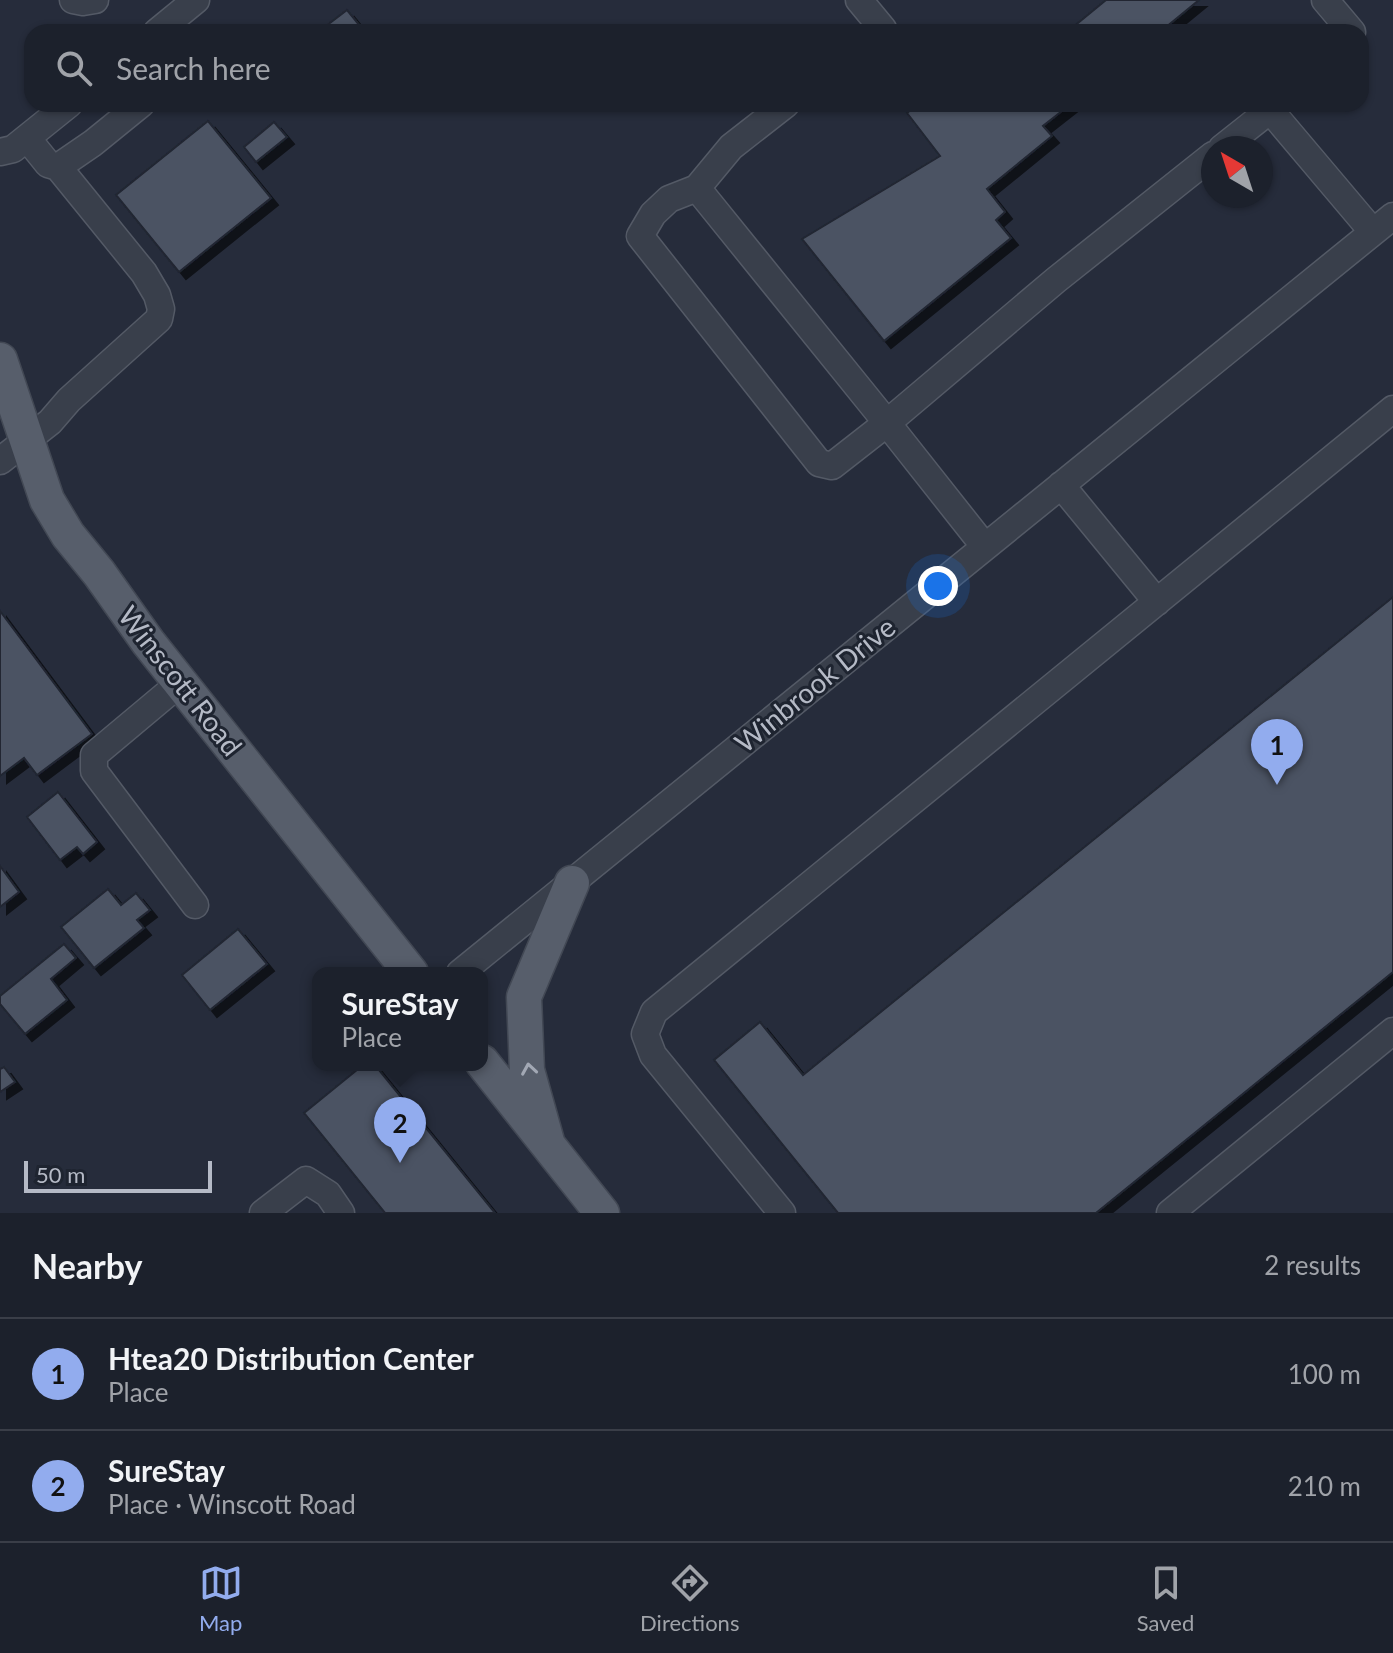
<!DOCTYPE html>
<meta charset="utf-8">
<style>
body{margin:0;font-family:Lato,sans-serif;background:#292e38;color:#f1f3f6}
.compass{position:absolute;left:1201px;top:136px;width:72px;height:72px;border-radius:50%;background:#1c212c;box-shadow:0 2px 6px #0004;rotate:321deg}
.scale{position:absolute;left:24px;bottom:20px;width:188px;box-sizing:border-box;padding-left:8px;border:4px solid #b5bac6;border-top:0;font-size:22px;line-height:28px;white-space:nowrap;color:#b5bac6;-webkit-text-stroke:6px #1e2430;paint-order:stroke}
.you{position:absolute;left:938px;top:586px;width:28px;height:28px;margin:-20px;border:6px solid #fff;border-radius:50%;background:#1a73e8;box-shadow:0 0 0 12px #1a73e833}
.badge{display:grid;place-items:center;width:52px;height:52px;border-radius:50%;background:#92acee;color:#111;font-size:26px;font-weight:700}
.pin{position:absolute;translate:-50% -66px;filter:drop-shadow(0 2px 4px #0008)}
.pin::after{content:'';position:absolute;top:42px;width:28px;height:24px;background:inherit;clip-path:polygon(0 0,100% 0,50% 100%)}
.popup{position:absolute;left:312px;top:967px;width:176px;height:104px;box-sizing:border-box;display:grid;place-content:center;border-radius:16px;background:#1c212c;filter:drop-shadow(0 2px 6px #0005);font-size:26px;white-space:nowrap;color:#a0a3a9}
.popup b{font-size:30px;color:#f1f3f6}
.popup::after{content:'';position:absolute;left:50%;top:100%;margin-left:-16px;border:16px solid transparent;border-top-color:#1c212c}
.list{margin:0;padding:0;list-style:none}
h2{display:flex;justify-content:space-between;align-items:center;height:104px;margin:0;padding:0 32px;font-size:34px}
h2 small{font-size:26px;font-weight:400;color:#a0a3a9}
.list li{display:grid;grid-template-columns:52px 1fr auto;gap:24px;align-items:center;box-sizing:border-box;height:112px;padding:0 32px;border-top:2px solid #3a3e48}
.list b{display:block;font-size:30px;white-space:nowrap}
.list p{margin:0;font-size:26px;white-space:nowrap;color:#a0a3a9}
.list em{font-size:26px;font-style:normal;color:#a0a3a9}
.icon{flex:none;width:44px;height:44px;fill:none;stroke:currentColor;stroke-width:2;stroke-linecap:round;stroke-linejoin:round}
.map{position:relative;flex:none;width:1393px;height:1213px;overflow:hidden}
.search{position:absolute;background:#1c212c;box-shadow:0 2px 6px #0004;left:24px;right:24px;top:24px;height:88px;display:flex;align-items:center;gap:20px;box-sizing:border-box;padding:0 28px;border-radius:24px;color:#a0a3a9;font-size:30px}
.sheet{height:328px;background:#1c212c}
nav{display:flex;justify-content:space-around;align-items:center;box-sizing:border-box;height:112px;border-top:2px solid #3a3e48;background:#1c212c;font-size:22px;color:#a0a3a9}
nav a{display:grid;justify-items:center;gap:4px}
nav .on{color:#92acee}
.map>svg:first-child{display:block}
</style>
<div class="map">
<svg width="1393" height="1213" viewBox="0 0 1393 1213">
<defs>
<filter id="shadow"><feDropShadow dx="7" dy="7" stdDeviation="0" flood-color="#0009"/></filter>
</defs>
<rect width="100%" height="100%" fill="#262c3b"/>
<path fill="#4c5363" stroke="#202632" stroke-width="2" filter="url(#shadow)" d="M1106,0H1199L1160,32H1067Z
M347,10L365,32H330L326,26Z
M918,104H1071L1043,126L1052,136L987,189L1005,212L996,220L1011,238L884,341L802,239L940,156L907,113Z
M208,121L271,198L179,272L116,195Z
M274,122L287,137L256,162L244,147Z
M1393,597V972L1096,1213H838L714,1060L760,1022L803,1075Z
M0,611L92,734L37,775L24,758L0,776Z
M58,792L97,842L83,854L77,847L60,860L27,817Z
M0,866L19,892L0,907Z
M108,889L121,905L136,893L150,910L137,920L144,928L94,968L61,927Z
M238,929L267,964L210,1010L182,975Z
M64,944L76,958L51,979L67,1000L25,1034L0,1004V996Z
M363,1065H375L495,1213H385L304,1113Z
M4,1067L15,1082L0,1092V1069Z"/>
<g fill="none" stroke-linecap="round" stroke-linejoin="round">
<g stroke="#545a66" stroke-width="29">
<path id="minor" d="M73,0L83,2L95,0
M859,0L883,29L878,32
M1325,0L1352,32
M157,32L196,0
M786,104L731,147L697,188L669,199L653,214L640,236L819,463L832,466L887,423L1056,280L1213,155
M27,138L48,164L58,167L93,143L141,104
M1222,148L1270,110L1373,232
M0,152L13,149L69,104
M697,188L887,423L985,547
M0,461L50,422L69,400L159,319L161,309L157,295L144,273L58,167
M1061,485L1157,602
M180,683L94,755V771L195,905
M460,973L1393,216
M263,1213L306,1180L328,1194L341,1213
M782,1213L653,1055L645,1034L654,1012L1393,409
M1170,1213L1393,1031"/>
</g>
<g stroke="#424854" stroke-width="37">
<path id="major" d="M0,360L47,500L68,535L99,573L148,642L411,973
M482,1062L602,1213
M548,1145L527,1070L524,997L572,883"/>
</g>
<use href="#minor" stroke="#393f4b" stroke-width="26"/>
<use href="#major" stroke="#575e6b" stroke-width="34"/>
</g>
<defs><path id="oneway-chevron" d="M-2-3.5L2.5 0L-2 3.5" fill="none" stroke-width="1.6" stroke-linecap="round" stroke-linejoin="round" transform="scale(2)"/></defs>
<use stroke="#a2a8b4" href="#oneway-chevron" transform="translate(529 1069) rotate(-99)"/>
<g text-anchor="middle" stroke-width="6" stroke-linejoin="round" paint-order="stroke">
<g font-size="28" fill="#b5bac6" stroke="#1e2430">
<text transform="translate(180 681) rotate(52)" y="10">Winscott Road</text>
<text transform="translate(815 685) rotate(-39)" y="10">Winbrook Drive</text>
</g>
</g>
</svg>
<svg class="compass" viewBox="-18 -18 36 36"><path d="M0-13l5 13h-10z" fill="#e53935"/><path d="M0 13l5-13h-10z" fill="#a0a3a9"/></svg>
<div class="scale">50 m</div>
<div class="you"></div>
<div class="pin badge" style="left:1277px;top:785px">1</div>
<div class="pin badge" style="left:400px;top:1163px">2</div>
<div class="popup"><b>SureStay</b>Place</div>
<div class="search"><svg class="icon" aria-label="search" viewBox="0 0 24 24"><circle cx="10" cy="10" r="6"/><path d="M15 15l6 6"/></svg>Search here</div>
</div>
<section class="sheet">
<h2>Nearby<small>2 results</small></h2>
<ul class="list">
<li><span class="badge">1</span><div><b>Htea20 Distribution Center</b><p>Place</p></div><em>100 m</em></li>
<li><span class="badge">2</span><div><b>SureStay</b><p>Place · Winscott Road</p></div><em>210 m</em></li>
</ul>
</section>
<nav>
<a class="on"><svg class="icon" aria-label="map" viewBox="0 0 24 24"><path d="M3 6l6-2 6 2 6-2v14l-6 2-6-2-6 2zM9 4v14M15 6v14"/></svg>Map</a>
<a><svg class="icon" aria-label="directions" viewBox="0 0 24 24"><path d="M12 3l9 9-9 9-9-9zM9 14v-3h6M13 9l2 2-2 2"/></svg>Directions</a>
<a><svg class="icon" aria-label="saved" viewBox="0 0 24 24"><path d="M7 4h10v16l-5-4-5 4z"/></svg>Saved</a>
</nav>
